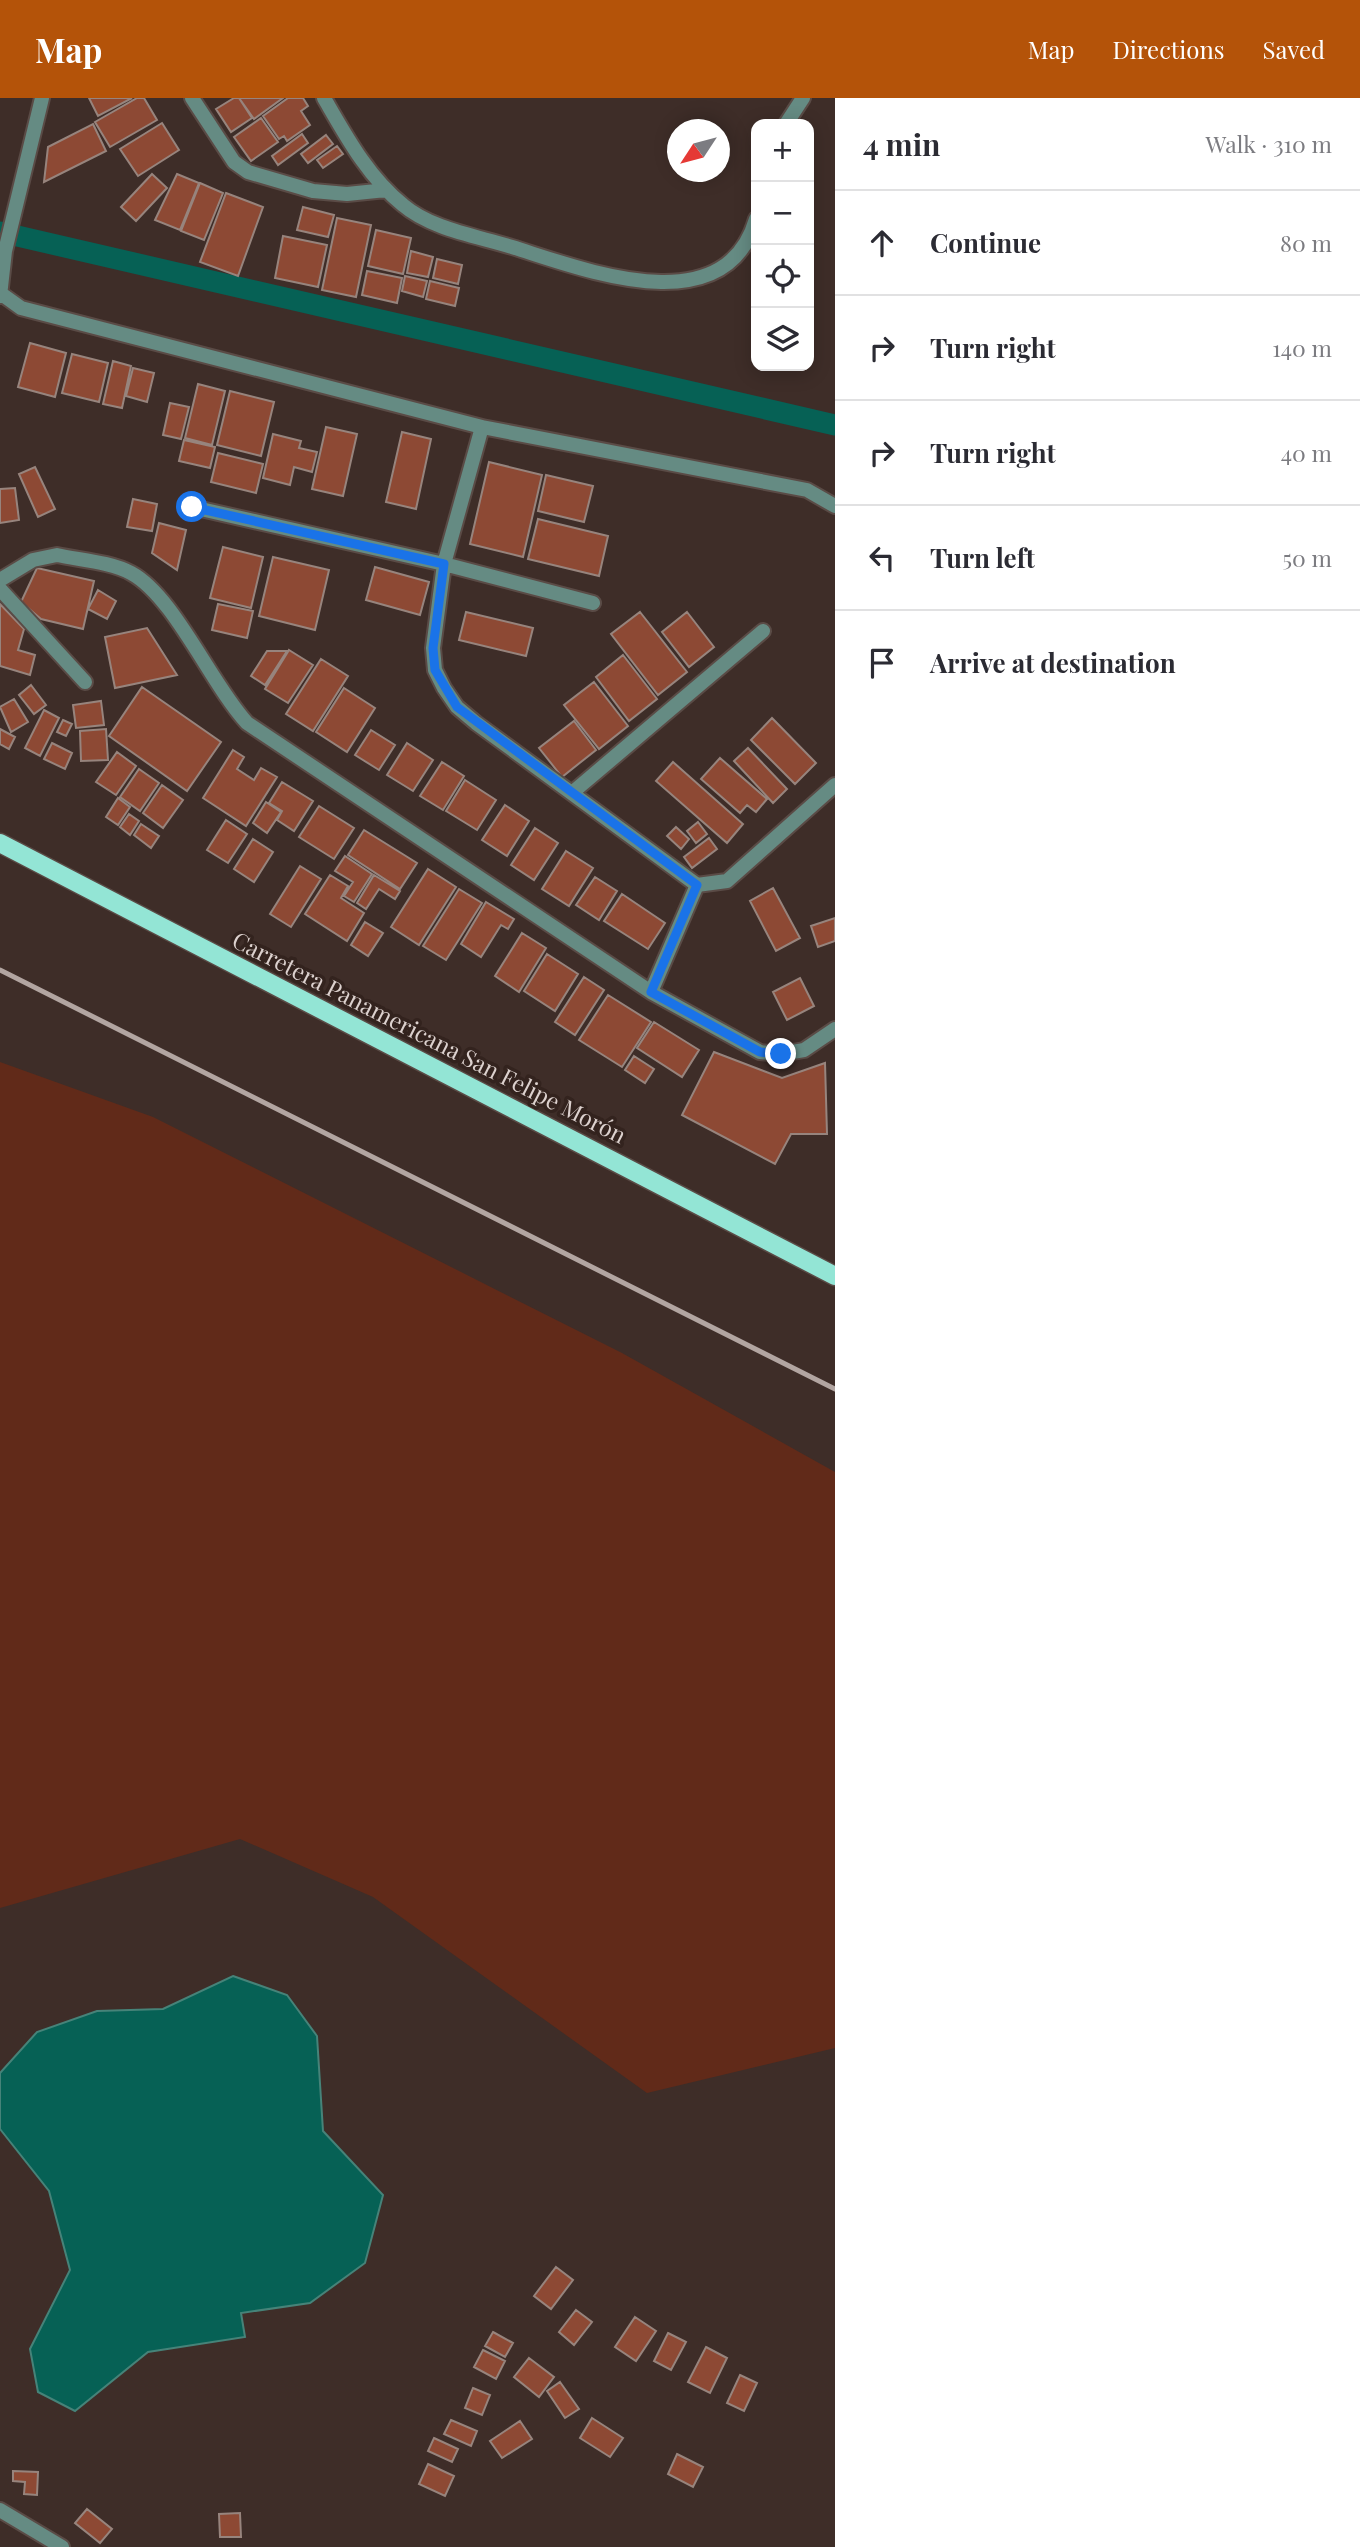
<!DOCTYPE html>
<meta charset="utf-8">
<style>
body{margin:0;font-family:"Playfair Display",serif;background:#f7f7f7;color:#2b2b33}
.controls{position:absolute;right:21px;top:21px;display:grid;overflow:hidden;border-radius:14px;box-shadow:0 4px 18px #0003}
.controls button{width:63px;height:63px;display:grid;place-items:center;padding:0;border:0;border-bottom:2px solid #e1e1e2;background:#fff;color:#2b2b33;font:35px sans-serif}
.compass{position:absolute;left:667px;top:21px;width:63px;height:63px;border-radius:50%;background:#fff;box-shadow:0 4px 18px #0003;rotate:234deg}
.stop{position:absolute;width:21px;height:21px;margin:-16px;border:5px solid #1a73e8;border-radius:50%;background:#fff}
.stop.end{background:#1a73e8;border-color:#fff;box-shadow:0 2px 7px #0008}
.list{margin:0;padding:0;list-style:none}
h2{display:flex;justify-content:space-between;align-items:center;height:91px;margin:0;padding:0 28px;font-size:30px}
h2 small{font-size:23px;font-weight:400;color:#7c7c81}
.list li{display:grid;grid-template-columns:46px 1fr auto;gap:21px;align-items:center;box-sizing:border-box;height:105px;padding:0 28px;border-top:2px solid #e1e1e2}
.list b{display:block;font-size:26px;white-space:nowrap}
.list em{font-size:23px;font-style:normal;color:#7c7c81}
.icon{flex:none;width:38px;height:38px;fill:none;stroke:currentColor;stroke-width:2;stroke-linecap:round;stroke-linejoin:round}
.map{position:relative;flex:none;width:835px;height:2449px;overflow:hidden}
header{display:flex;align-items:center;gap:42px;box-sizing:border-box;height:98px;padding:0 35px;background:#b45309;color:#fff}
header strong{font-size:33px}
nav{display:flex;gap:38px;margin-inline-start:auto;font-size:24px}
main{display:flex}
aside{flex:1;background:#fff}
.map>svg:first-child{display:block}
</style>
<header>
<strong>Map</strong>
<nav><a>Map</a><a>Directions</a><a>Saved</a></nav>
</header>
<main>
<div class="map">
<svg width="835" height="2449" viewBox="0 0 835 2449">
<rect width="100%" height="100%" fill="#3e2d28"/>
<path fill="#612a19" d="M0,964L153,1019L622,1255L835,1374V1950L647,1995L373,1799L240,1741L0,1810Z"/>
<path fill="#066155" stroke="#468379" stroke-width="2" d="M233,1878L287,1897L317,1938L323,2033L383,2097L365,2165L310,2205L241,2215L245,2239L148,2254L75,2313L38,2294L30,2251L70,2172L49,2093L0,2031V1975L37,1934L97,1913L163,1911Z"/>
<g fill="none" stroke-linecap="round" stroke-linejoin="round">
<path stroke="#066155" stroke-width="21" d="M0,134L835,327"/>
</g>
<path fill="#8d4934" stroke="#97847d" stroke-width="2" d="M89,0H132L98,18Z
M137,0H144L157,22L110,49L95,24Z
M234,0H239L252,20L231,34L216,11Z
M239,0H283L254,21Z
M288,0H303L308,8L301,13L310,27L287,43L284,38L279,41L263,18Z
M261,20L278,44L251,63L234,39Z
M162,25L179,52L138,78L120,51Z
M93,26L106,53L44,84L48,49Z
M302,36L308,45L278,67L272,58Z
M326,37L333,46L308,65L301,56Z
M337,48L343,56L323,70L317,62Z
M152,76L167,90L136,123L121,109Z
M177,76L199,85L180,132L155,122Z
M200,85L223,95L204,142L181,133Z
M226,95L263,109L238,178L200,164Z
M303,109L334,117L328,139L297,132Z
M337,120L371,127L356,199L322,192Z
M376,132L411,140L403,176L368,168Z
M283,138L327,147L318,189L275,180Z
M411,153L433,159L428,179L407,175Z
M437,161L462,167L458,186L433,180Z
M367,173L402,180L397,205L362,197Z
M405,178L427,183L423,199L402,193Z
M430,183L459,190L455,208L426,201Z
M30,245L66,255L55,299L18,289Z
M72,256L108,265L99,304L62,295Z
M113,263L131,268L122,310L103,306Z
M133,270L154,275L147,304L126,298Z
M198,286L225,293L212,347L185,340Z
M230,293L274,304L261,358L217,347Z
M170,305L189,309L181,341L163,337Z
M326,329L357,336L343,398L312,391Z
M402,334L431,341L416,411L386,404Z
M273,336L301,343L299,350L317,354L312,374L294,369L290,387L263,380Z
M184,342L215,349L210,370L179,363Z
M218,355L263,366L256,395L211,384Z
M489,364L542,377L523,459L470,446Z
M35,369L55,411L38,419L19,376Z
M546,377L593,388L584,424L538,413Z
M15,390L19,422L0,425V391Z
M133,401L157,406L152,433L127,429Z
M538,421L608,438L599,478L528,461Z
M159,425L186,432L177,472L152,455Z
M223,449L263,459L251,510L210,500Z
M273,459L329,472L315,532L259,518Z
M375,469L429,484L420,517L366,502Z
M37,470L94,483L83,531L41,521L21,504Z
M98,492L116,503L107,521L88,511Z
M0,506L24,531L18,552L35,557L30,577L0,568Z
M218,506L253,513L247,540L212,532Z
M466,514L533,530L526,558L459,542Z
M640,514L687,574L658,597L611,536Z
M687,514L714,549L689,569L662,534Z
M147,530L177,577L115,590L105,539Z
M289,552L313,567L288,605L265,591Z
M267,553H287L265,587L251,578Z
M623,557L657,601L629,623L596,579Z
M321,561L348,578L313,633L286,616Z
M594,584L628,628L599,651L564,607Z
M31,587L46,607L34,616L19,597Z
M142,589L221,644L187,693L109,638Z
M344,590L375,610L347,654L316,634Z
M14,601L28,624L11,634L0,609Z
M101,603L104,627L76,630L73,607Z
M44,612L59,620L40,658L25,650Z
M772,620L816,665L795,686L751,642Z
M63,622L72,626L66,638L57,634Z
M574,623L596,652L562,679L539,650Z
M0,631L15,639L9,651L0,646Z
M106,631L108,662L81,663L80,633Z
M371,632L395,647L379,672L355,657Z
M52,645L72,655L65,671L44,661Z
M407,645L433,662L413,693L387,677Z
M748,650L787,691L773,705L734,663Z
M233,652L244,659L237,671L254,682L261,670L277,679L246,728L203,700Z
M117,654L136,668L116,697L96,684Z
M720,660L767,701L756,714L747,707L740,715L701,681Z
M442,664L464,678L443,712L420,698Z
M673,664L743,726L727,745L656,683Z
M139,671L159,685L140,713L120,699Z
M465,682L496,702L477,732L446,713Z
M282,684L313,703L294,733L277,722L282,713L269,705Z
M162,687L183,702L163,730L143,715Z
M118,700L130,709L118,727L106,719Z
M266,704L281,714L267,735L253,725Z
M505,707L529,723L507,758L482,742Z
M319,708L354,730L334,761L299,739Z
M129,716L139,723L130,737L120,729Z
M226,722L247,736L228,765L207,752Z
M698,724L707,736L696,745L687,733Z
M141,726L159,738L151,750L134,737Z
M676,729L689,741L681,751L667,738Z
M535,730L558,745L534,782L511,767Z
M364,732L417,765L400,791L348,757Z
M709,740L717,751L692,770L684,759Z
M253,741L273,754L254,784L234,771Z
M566,753L593,770L569,808L542,791Z
M345,758L372,776L354,804L344,798L353,784L335,773Z
M300,768L321,781L291,829L270,816Z
M428,771L456,789L419,847L391,829Z
M330,777L348,788L341,800L364,815L347,843L305,816Z
M374,777L400,793L395,801L379,791L366,811L357,805Z
M595,779L617,793L599,822L576,807Z
M773,790L800,840L776,853L750,803Z
M459,791L482,805L446,862L423,848Z
M622,796L665,825L648,851L604,823Z
M486,804L514,821L508,831L501,827L481,859L461,846Z
M835,820V843L818,849L811,828Z
M365,824L383,835L368,858L351,847Z
M522,835L546,850L519,894L495,878Z
M547,856L578,876L555,913L524,893Z
M584,879L604,892L575,937L555,924Z
M800,880L814,908L787,922L773,894Z
M608,897L651,924L622,969L579,942Z
M654,924L699,952L682,979L637,950Z
M714,954L782,980L825,965L827,1036H791L775,1066L682,1017Z
M634,958L654,971L645,985L625,972Z
M556,2169L573,2182L551,2211L534,2198Z
M576,2212L592,2224L574,2247L559,2234Z
M635,2219L656,2233L636,2263L615,2249Z
M493,2234L513,2245L505,2259L485,2248Z
M668,2235L686,2244L671,2272L654,2263Z
M706,2249L727,2260L710,2295L688,2284Z
M483,2252L505,2263L496,2281L474,2269Z
M529,2260L554,2279L539,2299L514,2279Z
M740,2277L757,2285L744,2313L727,2305Z
M560,2284L579,2311L565,2320L547,2293Z
M473,2290L490,2297L482,2317L465,2310Z
M592,2320L623,2340L610,2359L580,2340Z
M451,2322L477,2333L471,2348L444,2336Z
M520,2323L532,2341L502,2360L490,2343Z
M434,2340L458,2351L452,2364L428,2353Z
M677,2356L703,2369L693,2389L668,2376Z
M428,2366L454,2378L445,2398L419,2386Z
M13,2373L38,2374L37,2397L24,2396L25,2384L13,2383Z
M87,2411L112,2431L100,2445L75,2425Z
M240,2415L241,2439H220L219,2416Z"/>
<g fill="none" stroke-linecap="round" stroke-linejoin="round">
<g stroke="#5a4b46" stroke-width="18">
<path id="minor" d="M192,0L234,64L248,74L313,93L347,96L386,92
M324,0C346,38 368,79 403,107C431,131 477,138 512,149C583,171 725,228 756,121
M786,26L803,0
M0,195L21,210L482,329L807,392L835,408
M0,198L5,153L42,0
M482,329L444,466L433,550L435,572L444,590L457,609L476,625L697,787
M192,409L444,466L593,505
M0,482L33,462L57,457C80,462 111,464 131,475C174,498 211,586 247,625L651,894L760,954L781,956L804,952L835,931
M0,491L85,584
M573,694L763,533
M651,894L697,787L727,783L835,687
M0,2412L62,2449"/>
</g>
<g stroke="#5a4b46" stroke-width="21">
<path id="primary" d="M0,745L835,1178"/>
</g>
<use href="#minor" stroke="#658b83" stroke-width="14"/>
<use href="#primary" stroke="#93e5d5" stroke-width="18"/>
<path stroke="#b2a5a1" stroke-width="5" d="M0,872L835,1291"/>
</g>
<g fill="none" stroke-linecap="round" stroke-linejoin="round">
<path stroke="#1a73e8" stroke-width="9" d="M192,409L444,466L433,550L435,572L457,609L697,787L651,894L760,954L781,956"/>
</g>
<g text-anchor="middle" stroke-width="7" stroke-linejoin="round" paint-order="stroke">
<g font-size="23" fill="#dcd1ce" stroke="#33231e">
<text transform="translate(429 940) rotate(27)" y="8">Carretera Panamericana San Felipe Morón</text>
</g>
</g>
</svg>
<div class="controls">
<button>+</button>
<button>−</button>
<button><svg class="icon" aria-label="locate" viewBox="0 0 24 24"><circle cx="12" cy="12" r="6"/><path d="M12 2v4M12 18v4M2 12h4M18 12h4"/></svg></button>
<button><svg class="icon" aria-label="layers" viewBox="0 0 24 24"><path d="M12 4l9 5-9 5-9-5zM3 14l9 5 9-5"/></svg></button>
</div>
<svg class="compass" viewBox="-18 -18 36 36"><path d="M0-13l5 13h-10z" fill="#e53935"/><path d="M0 13l5-13h-10z" fill="#7c7c81"/></svg>
<div class="stop" style="left:192px;top:409px"></div>
<div class="stop end" style="left:781px;top:956px"></div>
</div>
<aside>
<h2>4 min<small>Walk · 310 m</small></h2>
<ul class="list">
<li><svg class="icon" aria-label="ahead" viewBox="0 0 24 24"><path d="M12 20V5M6 11l6-6 6 6"/></svg><div><b>Continue</b></div><em>80 m</em></li>
<li><svg class="icon" aria-label="right" viewBox="0 0 24 24"><path d="M7 20v-9h11M14 6l5 5-5 5"/></svg><div><b>Turn right</b></div><em>140 m</em></li>
<li><svg class="icon" aria-label="right" viewBox="0 0 24 24"><path d="M7 20v-9h11M14 6l5 5-5 5"/></svg><div><b>Turn right</b></div><em>40 m</em></li>
<li><svg class="icon" aria-label="left" viewBox="0 0 24 24"><path d="M17 20v-9H6M10 6l-5 5 5 5"/></svg><div><b>Turn left</b></div><em>50 m</em></li>
<li><svg class="icon" aria-label="arrive" viewBox="0 0 24 24"><path d="M6 21V4h12l-3 4 3 4H6"/></svg><div><b>Arrive at destination</b></div></li>
</ul>
</aside>
</main>
